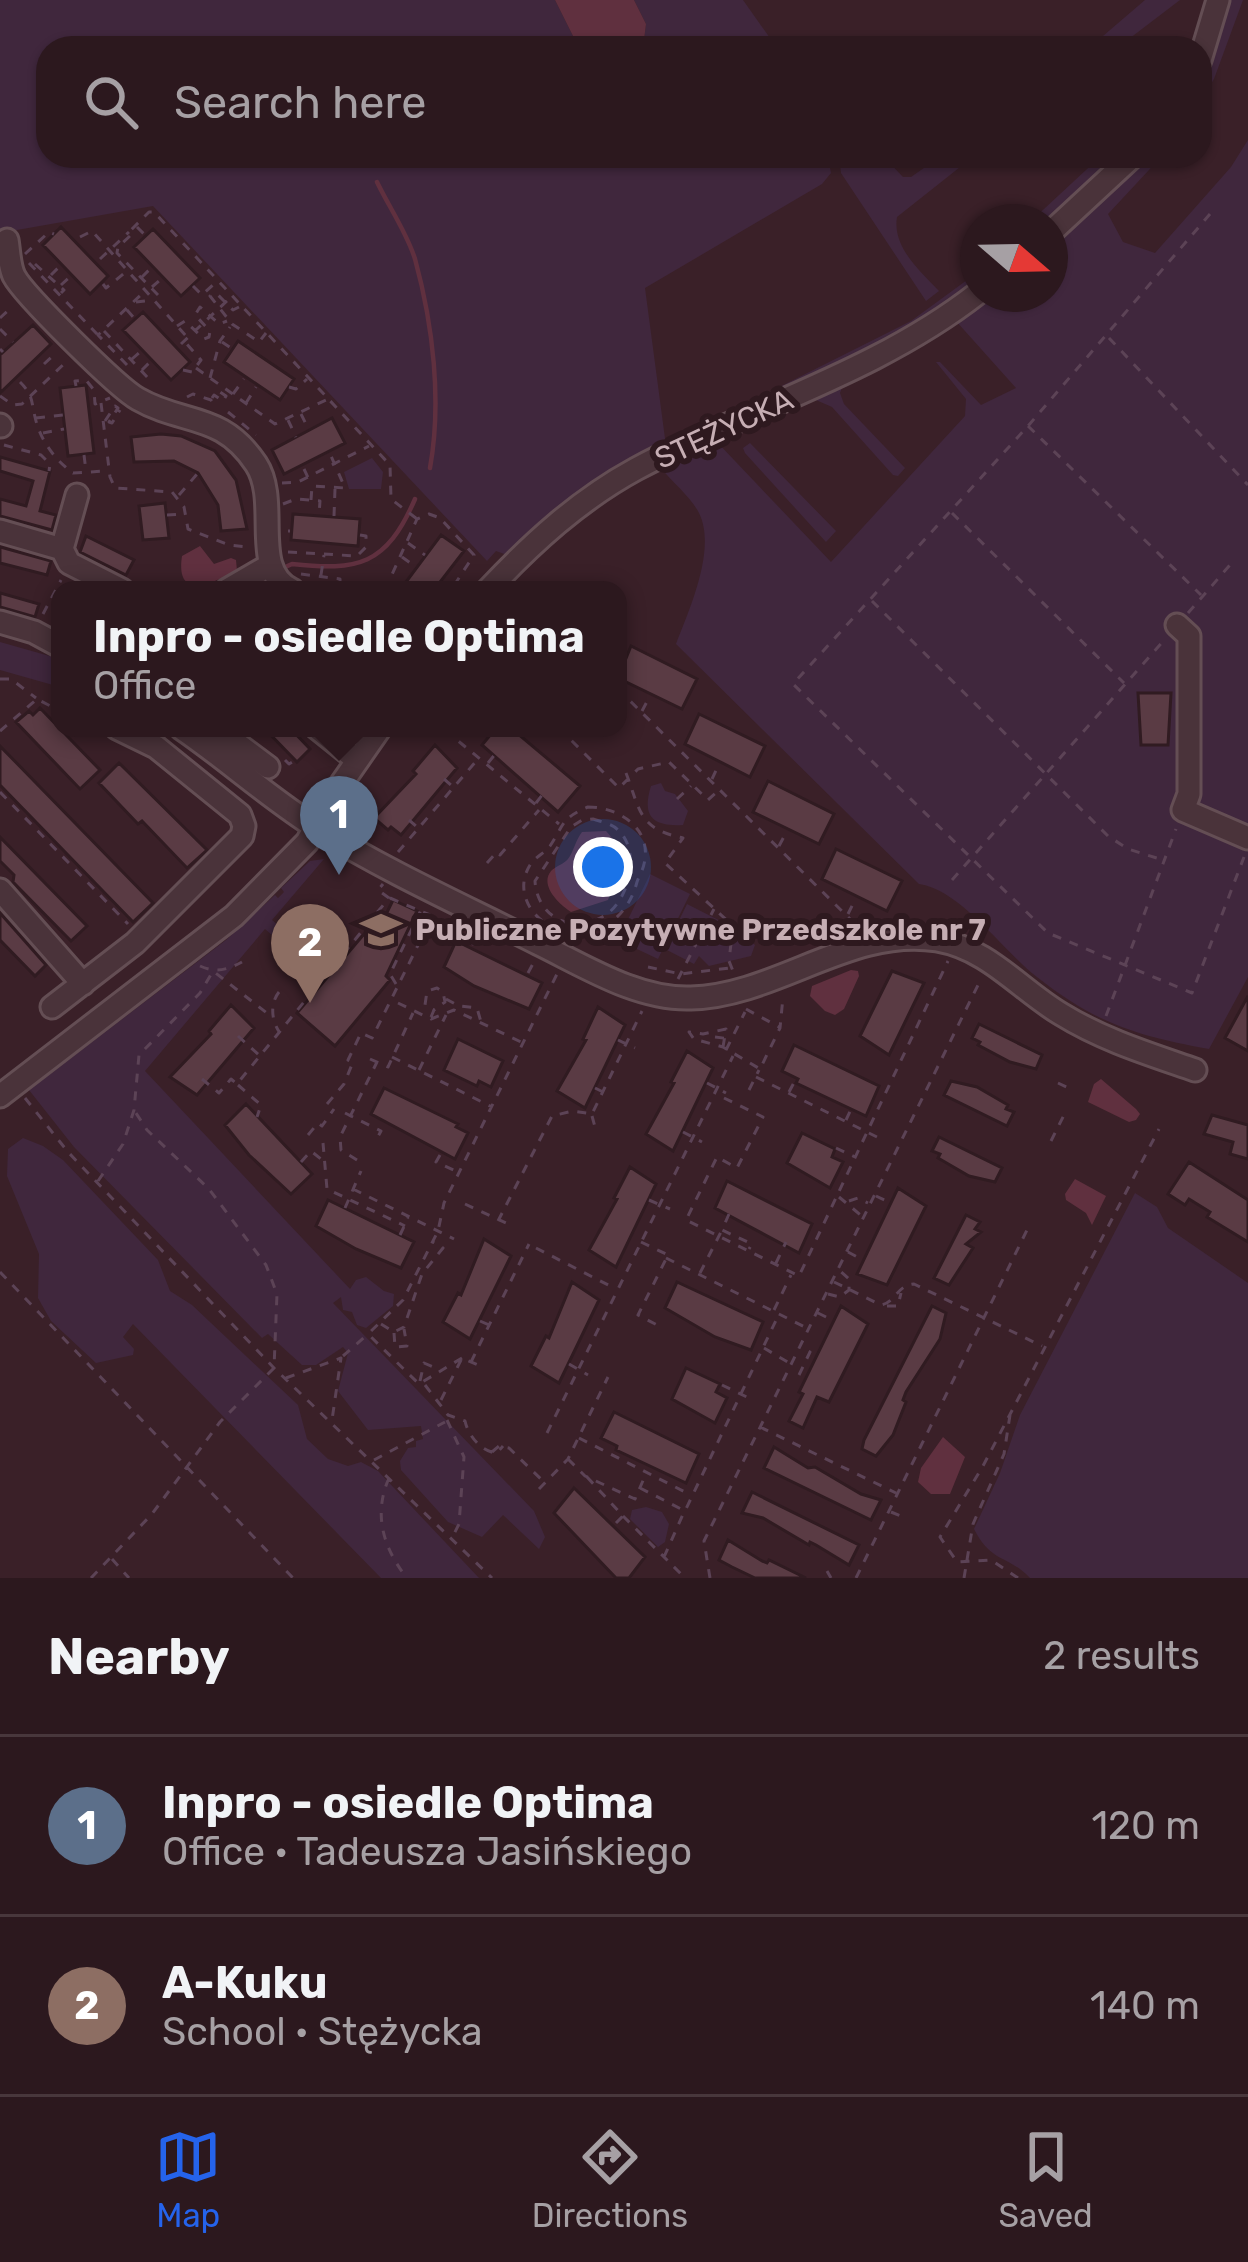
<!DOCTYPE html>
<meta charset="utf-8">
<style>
body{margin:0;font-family:Rubik,sans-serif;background:#38252b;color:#f1f3f6}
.compass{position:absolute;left:960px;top:204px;width:108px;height:108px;border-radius:50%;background:#2c181e;box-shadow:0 3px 9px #0004;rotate:110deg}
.you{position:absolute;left:603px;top:867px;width:42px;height:42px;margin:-30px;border:9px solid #fff;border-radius:50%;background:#1a73e8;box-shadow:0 0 0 18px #1a73e833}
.badge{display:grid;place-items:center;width:78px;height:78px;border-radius:50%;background:#2563eb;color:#fff;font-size:39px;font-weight:700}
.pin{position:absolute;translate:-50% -99px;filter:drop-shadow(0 3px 6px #0008)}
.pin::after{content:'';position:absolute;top:63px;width:42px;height:36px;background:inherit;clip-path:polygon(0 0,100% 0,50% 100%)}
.popup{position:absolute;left:51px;top:581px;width:576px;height:156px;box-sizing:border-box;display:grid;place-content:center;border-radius:24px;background:#2c181e;filter:drop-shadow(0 3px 9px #0005);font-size:39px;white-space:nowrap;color:#a6a0a4}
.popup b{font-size:45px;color:#f1f3f6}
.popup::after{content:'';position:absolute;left:50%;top:100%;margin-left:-24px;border:24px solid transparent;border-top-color:#2c181e}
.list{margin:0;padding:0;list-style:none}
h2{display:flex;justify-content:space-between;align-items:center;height:156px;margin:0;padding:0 48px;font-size:51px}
h2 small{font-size:39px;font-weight:400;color:#a6a0a4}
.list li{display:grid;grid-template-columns:78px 1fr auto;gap:36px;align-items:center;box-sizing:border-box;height:180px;padding:0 48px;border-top:3px solid #48373c}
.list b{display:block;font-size:45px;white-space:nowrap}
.list p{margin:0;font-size:39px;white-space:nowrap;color:#a6a0a4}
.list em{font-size:39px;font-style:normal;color:#a6a0a4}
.icon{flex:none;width:66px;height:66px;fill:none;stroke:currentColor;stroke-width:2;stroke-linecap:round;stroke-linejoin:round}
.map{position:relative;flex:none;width:1248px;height:1578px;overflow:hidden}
.search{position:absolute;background:#2c181e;box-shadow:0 3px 9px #0004;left:36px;right:36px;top:36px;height:132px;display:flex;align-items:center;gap:30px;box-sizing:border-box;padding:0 42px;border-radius:36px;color:#a6a0a4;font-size:45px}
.sheet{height:516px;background:#2c181e}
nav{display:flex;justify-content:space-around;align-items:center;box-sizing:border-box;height:168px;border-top:3px solid #48373c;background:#2c181e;font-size:33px;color:#a6a0a4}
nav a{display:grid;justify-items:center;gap:6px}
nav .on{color:#2563eb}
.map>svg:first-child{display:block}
</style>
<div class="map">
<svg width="1248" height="1578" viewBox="0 0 1248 1578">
<rect width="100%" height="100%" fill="#3a2028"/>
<path fill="#40273d" d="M0,0H555L579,48H48V156H828L831,173L822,184L645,288L666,446L549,517L507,555L496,551L487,561L153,206L0,233Z
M634,0H743L777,48H643L646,24Z
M1145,0H1180L1117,48H1089Z
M1227,0H1243L1214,79L1200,102V72Z
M1248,140V977L1209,1049C1137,1036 1095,1023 1037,977C1003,951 961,890 919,884L676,644C689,610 717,549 699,513C691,497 672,482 661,468L716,441L831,562L965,416L966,399L936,362H940L981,405L1016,388L956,321L990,294H1050V242L1143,156H1162L1108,214L1123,242L1155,253L1231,167Z
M839,156H883L903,177H911L941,156H974L897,217C892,247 920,271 939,291L926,301L841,173Z
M1101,156H1122L1049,222H1030Z
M978,272V284L883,345L674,440L911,321Z
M845,380L840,393L844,404L905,468L898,476L893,475L832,407L809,397Z
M750,443L836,531L826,542L745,453L743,448Z
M372,458L383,472L381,489H349L344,472Z
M0,642L60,659V687L0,670Z
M661,783L665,791L675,794L688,811L683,825C651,827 642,815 651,786Z
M324,859L272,920L328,968L318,980L317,974L265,929L145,1071L350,1289L356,1280L366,1277L384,1291L394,1294L393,1306L366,1328L357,1325L352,1312L343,1310L341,1297L333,1303L534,1511L545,1537L539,1549L503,1515L482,1537L448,1522L401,1470L400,1461L408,1448L416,1447V1441L423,1439L421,1426L368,1430L338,1391L348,1353L343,1347L316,1365H302L268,1334L262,1338L74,1147L29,1090L226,940L275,895L278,898L284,892L281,888L310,861Z
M650,874L690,894L658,959L618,940Z
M687,904L742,932L755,945L751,956L709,966L699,956L694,964L665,949Z
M23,1138L43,1146L63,1160L158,1260L170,1291L192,1305L298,1405L307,1439L328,1459L348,1466L361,1462L378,1471L479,1578H381L133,1324L123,1337L134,1349L133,1355L96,1363L51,1321L38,1298L39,1254L7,1176L8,1149Z
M1135,1193L1157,1207L1168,1228L1248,1283V1578H1030C1007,1554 992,1564 974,1529L1000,1473L1020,1415Z
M646,1507L662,1512L669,1524L665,1542L658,1547L630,1519L632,1510Z"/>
<path fill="#60303f" d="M555,0H634L646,24L643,48H579Z
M200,546L214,564L231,558L236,560L237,571C214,582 175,603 182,556Z
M606,831C631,858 619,868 608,900L571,912C560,905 539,886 551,871C556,866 564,864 568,859C574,851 575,841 582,832Z
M851,970L858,971L859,976L844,1009L835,1015L825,1011L810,996L812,986Z
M1101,1079L1136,1109L1140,1114L1136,1120L1129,1122L1088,1102L1094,1084Z
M1075,1179L1106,1196L1092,1225L1086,1213L1066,1200L1065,1194Z
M943,1437L965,1457L950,1494H931L918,1482L921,1468Z"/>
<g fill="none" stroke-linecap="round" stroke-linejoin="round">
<path stroke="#60303f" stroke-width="4.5" d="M377,182C389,207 407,233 415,259C433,325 442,401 430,468
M283,568L292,564C358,571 386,566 415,499"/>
</g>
<path fill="#5a3b44" stroke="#301b21" stroke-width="3" d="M61,227L108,276L90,294L43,245Z
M153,229L200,278L181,296L134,247Z
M143,312L190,362L171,380L123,330Z
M33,325L51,344L0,393V355Z
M238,341L294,379L280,400L224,362Z
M86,385L94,453L68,456L60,388Z
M332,418L345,443L284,474L272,450Z
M161,434L181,436L215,451L236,480L247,529L221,531L218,505L198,473L174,461L134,462L131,437Z
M0,457L50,471L40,511L56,515L52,530L0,516V499L26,506L33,481L0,471Z
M165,503L169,538L143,540L139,506Z
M293,514L360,519L358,546L291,540Z
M441,535L464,551L434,590H400Z
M86,536L134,560L126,575L80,552Z
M0,547L51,561L47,575L0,563Z
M0,593L39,604L35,617L0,607Z
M631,646L697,679L682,709L618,678Z
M1138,693H1171L1168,745H1141Z
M40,708L100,770L80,789L16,722L29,711L33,715Z
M699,714L765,746L750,777L685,744Z
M264,728H290L310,749L297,762Z
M496,728H511L580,786L558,812L482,745Z
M435,745L457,768L401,835L391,827L388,830L374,818L416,774L413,771Z
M0,746L153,903L133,922L0,785Z
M119,763L207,850L187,868L142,821L138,824L99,783Z
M768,781L834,814L819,844L753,812Z
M0,837L87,926L71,941L13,882L14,875L0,861Z
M836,849L902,881L887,911L822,879Z
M393,900L417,911L386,976L390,980L335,1046L297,1013L370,927L378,931Z
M0,913L46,965L35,976L0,940Z
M456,941L542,983L529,1009L474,986L444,967Z
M892,971L924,983L889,1055L860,1036Z
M1248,996V1051L1225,1038Z
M231,1005L254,1028L197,1095L170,1077L211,1034L209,1031Z
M598,1007L625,1025L585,1108L557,1091L586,1040L583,1039Z
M979,1024L1042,1055L1036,1069L1010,1062L978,1045L980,1042L972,1038Z
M458,1039L503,1061L491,1087L479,1081L477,1086L444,1070Z
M794,1045L879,1086L866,1116L796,1083L798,1079L782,1071Z
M687,1051L713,1068L673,1151L646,1134L674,1083L671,1082Z
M951,1081L977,1087L1008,1105L1006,1109L1014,1112L1007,1126L944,1095Z
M384,1088L458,1124L456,1127L468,1133L455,1159L371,1114Z
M246,1104L312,1174L291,1194L249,1155L225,1125Z
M1212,1115L1248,1125V1159L1230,1154L1233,1142L1204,1134Z
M802,1133L835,1149L832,1157L843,1162L830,1188L787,1163Z
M939,1137L1002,1168L995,1182L969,1176L938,1158L940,1154L932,1151Z
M1189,1162L1248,1200V1242L1207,1217L1210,1212L1189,1199L1185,1205L1168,1194Z
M630,1167L656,1184L616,1267L589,1250L617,1199L614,1198Z
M727,1181L812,1224L799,1253L715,1208Z
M898,1188L926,1206L887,1285L857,1274Z
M328,1200L414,1242L401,1268L356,1249L316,1226Z
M966,1215L980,1222L975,1229L981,1232L966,1244L973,1248L949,1285L934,1278Z
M484,1239L511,1256L470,1339L443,1322L458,1293L461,1295Z
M572,1282L599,1300L559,1383L531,1366L546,1336L549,1338Z
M677,1282L763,1322L751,1350L715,1337L665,1308Z
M841,1306L868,1324L829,1402L817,1397L803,1428L789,1421L803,1394L799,1392Z
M932,1306L946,1313L940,1339L906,1392L903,1400L906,1402L893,1435L876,1456L862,1449L864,1440Z
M686,1368L720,1384L716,1392L727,1398L715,1423L672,1399Z
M614,1412L699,1454L686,1483L616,1450L617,1446L601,1438Z
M774,1447L808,1468L815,1467L861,1494L881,1500L871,1520L764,1468Z
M574,1488L645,1557L629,1578H616L554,1513Z
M752,1492L859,1545L849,1565L816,1545L810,1542L809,1545L763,1518L742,1513Z
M728,1540L762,1561L767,1563L769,1560L806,1578H755L732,1567L719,1560Z"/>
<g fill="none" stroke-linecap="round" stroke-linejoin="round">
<g stroke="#644e54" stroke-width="27">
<path id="minor" d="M1200,60L1218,0
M1050,233L1133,156
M7,240C9,251 9,266 14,276C24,295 118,388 138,399C183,425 222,412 256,464C281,502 249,570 292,590
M0,425L1,426
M77,495L62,549L69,563L122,590
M0,531L62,549
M227,590L270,565
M488,590C532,543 579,500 636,469C749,408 876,373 978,293
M0,622L34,632L60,646
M1177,625L1189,636V794L1183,810L1248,838
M181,728C228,760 271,800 320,830C390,873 466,907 539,944C586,967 638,1000 691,998C776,996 851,926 937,940C989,949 1019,989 1061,1014C1103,1040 1149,1054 1195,1070
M216,728L268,767
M317,728L357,760
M0,890L83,984
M52,1007L135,943L242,836L244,826L240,815L156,747L117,728
M0,1096L234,916L307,842L337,790L380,728"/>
</g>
<path stroke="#5c4356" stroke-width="3" stroke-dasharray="9 9" stroke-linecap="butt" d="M1210,214L1028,426L793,684L1048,933L1192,993L1244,857
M137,227L145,235
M80,237L92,231L187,337
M25,254L49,232L54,234
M100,259L129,232
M29,263L97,334
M35,264L64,290L61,293
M51,275L60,266
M142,277L150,269
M103,284L106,288L127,271
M61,285L71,276
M193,286L202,295L216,282
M152,287L160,280
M158,295L117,253L118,247L131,235L129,232L149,212H154L390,465L391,499L417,519
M136,302L153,300
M239,307L233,310L217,294L210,296L232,324L259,342L266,333
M127,310L134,318
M0,318L12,307
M177,326L185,321L204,339L209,337L210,331L195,315L200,307L219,324L227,321
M0,329L13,342
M104,331L149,379L146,381
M1109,338L1248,485
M222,342L231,348
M181,344L230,298
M0,349L3,352
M132,359L141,351
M44,364L56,353
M127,365L98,335L145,291
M196,368L275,424L326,400
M142,370L151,361
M183,370L192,372L201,360L185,342
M210,378L220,341L230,327
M20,382C33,395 31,400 35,417C40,440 55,460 73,473L105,471
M76,386L75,381L86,380L94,390L95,404L110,398
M289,387L296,389L307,379
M233,394L244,379
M0,396L13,405L22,404L66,362
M187,397L193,394L211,400L215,406
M212,398L214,395L223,401L226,396L217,390
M101,403L110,477L115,488L172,492L184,507L188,529L229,545L248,547
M246,403L256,387
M228,412L256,435
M301,414L309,430
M36,418L63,415
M288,420L296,437
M105,421L115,406L118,408L109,422L112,423L120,410
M1028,426L1201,595
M43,433L64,429
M4,445L41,455L50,464L49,471
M84,455L86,471
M304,469L311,484
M282,483L298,482L369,446
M179,495L198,473
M311,500L312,486L345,488L331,456
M283,504L296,499L320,501L319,515
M952,513L1124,683
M167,515L184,514
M334,516L335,489
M288,531H290
M408,543L425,555
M288,552L357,556L366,547V536L360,535
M402,557L416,567
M301,574L340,579V590
M321,575L324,555
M385,590L417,519L429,514L440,518L474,555L451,590
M872,601L1108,836L1128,849L1163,860
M1188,613L1230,565
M43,614L61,580
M0,679H11L36,698
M618,689L857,926
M642,711L650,696
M467,728L457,740L559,824
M559,728L619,788L638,769L669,762L708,800L718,791
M0,731L37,699L60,711
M285,760L289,764L294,761
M488,763L496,753
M626,773C640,809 638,829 683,838L665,863L733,926L729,961L733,971
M444,779L452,786
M712,779L719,764
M0,792L128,924
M677,799L691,786
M536,803L543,794
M588,807C618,807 653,828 644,864C643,870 639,876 637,882C628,916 600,940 561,930C533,923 513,892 530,865C535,857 545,853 550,846C564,825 561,818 588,807Z
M593,819C602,822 613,824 619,831C641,852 629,901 604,916C572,935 537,917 535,881L571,827L582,820Z
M409,820L417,827
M779,846L787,831
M398,852L478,759
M487,863L497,852L500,855L539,810
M952,880L1166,638
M390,898L430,915
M848,914L856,898
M574,938L576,922
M472,945L479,932
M200,966C216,973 227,970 242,962
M648,967L681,974L729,968
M528,973L535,960
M678,979L714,909
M396,984L390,974L421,910
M279,992C270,1003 271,1021 280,1033
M446,999L459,1006L477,1008L481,1022
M398,1003L431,1019L454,1010L521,1042
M746,1009L779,1027
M1106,1016L1176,829
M431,1017L434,1010L445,1002L443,992L437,988L427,991L425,1005L434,1010
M238,1036L259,1055
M715,1037L731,1039
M618,1040L635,1048
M723,1047L726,1029L703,1034L689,1032L694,1039L723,1047L760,1069L780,1028L783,997
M726,1050L745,1012
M392,1057L492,1107
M370,1059L388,1067L413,1013
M419,1070L446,1015
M756,1077L879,1138
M202,1079L219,1093L231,1079L237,1084L241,1079L389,898L378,890L383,884
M707,1083L726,1093
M1058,1083L1071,1089
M238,1085L261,1105L257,1117
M595,1088L611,1096
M749,1090L759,1070
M789,1092L797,1077
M25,1098L68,1152L274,1368L492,1578
M724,1098L763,1117L737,1168L717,1157L686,1220L799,1276L948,961
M327,1104L344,1084L353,1062L348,1060L361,1033L372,1038L433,915
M345,1113L381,1131L376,1140
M592,1116L595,1127
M846,1120L853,1105
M683,1132L702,1142
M308,1135L318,1123L322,1126L334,1109
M1051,1141L1066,1111
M323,1143L327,1189L405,1226
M836,1148L855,1157
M440,1155L436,1162L458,1172
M357,1160L341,1150L340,1137L377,1062
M301,1162L311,1151L321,1159
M98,1181L123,1144L134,1110L139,1055L200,993L213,971L272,1017
M353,1189L454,1239
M876,1196L889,1202
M839,1197L863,1217
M649,1200L670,1209
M849,1201L858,1198L868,1203
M465,1204L508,1224
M345,1208L361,1171
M729,1214L722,1230L752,1244L749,1249
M498,1221L552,1116L573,1111L592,1114L642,1011
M400,1235L408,1218
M641,1242L668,1255L638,1315L661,1327
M536,1248L616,1289
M848,1252L861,1259
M666,1258L807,1328
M776,1263L786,1242
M0,1272L293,1578
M700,1273L722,1230
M834,1282L881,1305C896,1302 897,1285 914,1284L1042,1346
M828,1294L840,1297L849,1290V1279L839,1270
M887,1306H898L901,1293
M774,1310L791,1275
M818,1313L832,1320
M480,1321L496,1328
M381,1324L394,1332L404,1327L422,1274L443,1248L433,1242
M394,1333L395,1347L407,1346L404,1329
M764,1348L791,1364
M343,1356L367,1335
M462,1358L419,1384L368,1334L403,1300L438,1231L444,1203L557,974
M471,1362L529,1244
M569,1364L588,1375
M799,1375L810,1352L802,1348
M286,1378L341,1358L332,1420
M420,1381L424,1363L442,1371
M425,1385L448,1415L465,1421C468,1435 481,1452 497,1453L503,1446
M722,1385L751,1399
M441,1400L462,1358L478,1365
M447,1420L464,1457L459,1524L452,1538
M760,1427L896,1493
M547,1433L733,1056
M579,1438L689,1494
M492,1452L499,1446L509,1448L544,1482
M568,1459L585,1476L635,1499L645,1476
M374,1460L445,1422
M587,1477L623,1516L616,1523
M389,1478C373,1514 383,1548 407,1578
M640,1488L685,1511L779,1314
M539,1489L568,1459L608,1377
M891,1512L903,1517
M623,1516L685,1578
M664,1557L684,1512
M112,1559L129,1578
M827,1571L831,1578
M91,1578L152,1514L220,1422L274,1368L277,1294L266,1265L209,1189L147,1130L134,1110
M710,1578L704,1541L980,981
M856,1578L1029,1226
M964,1578L973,1524L1004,1454L1010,1415
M1018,1578L991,1560L957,1562L940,1537L983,1466L1159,1129"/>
<use href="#minor" stroke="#4a333a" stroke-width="21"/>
</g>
<defs>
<g id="school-bare" transform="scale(3.24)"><path d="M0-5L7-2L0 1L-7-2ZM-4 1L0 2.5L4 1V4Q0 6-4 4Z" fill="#8d6e63" stroke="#2e191f" stroke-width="2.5" paint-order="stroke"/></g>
</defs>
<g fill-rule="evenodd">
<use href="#school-bare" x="381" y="930"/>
</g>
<g text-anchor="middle" stroke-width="12" stroke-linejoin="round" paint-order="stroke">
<g font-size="30" fill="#c6aeb4" stroke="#2e191f">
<text transform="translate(724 429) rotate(-25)" y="10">STĘŻYCKA</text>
</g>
<g font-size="30" font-weight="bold" fill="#c6aeb4" stroke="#2e191f" text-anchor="start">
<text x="415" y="940">Publiczne Pozytywne Przedszkole nr 7</text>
</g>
</g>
</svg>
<svg class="compass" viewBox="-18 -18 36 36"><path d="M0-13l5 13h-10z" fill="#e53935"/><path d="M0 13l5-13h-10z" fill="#a6a0a4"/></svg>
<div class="you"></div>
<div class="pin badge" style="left:339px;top:875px;background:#5c6f8a">1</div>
<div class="popup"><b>Inpro - osiedle Optima</b>Office</div>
<div class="pin badge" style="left:310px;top:1003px;background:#8d6e63">2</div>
<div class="search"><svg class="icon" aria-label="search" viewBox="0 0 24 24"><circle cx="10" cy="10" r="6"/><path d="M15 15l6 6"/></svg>Search here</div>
</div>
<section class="sheet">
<h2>Nearby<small>2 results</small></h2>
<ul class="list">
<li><span class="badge" style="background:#5c6f8a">1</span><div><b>Inpro - osiedle Optima</b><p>Office · Tadeusza Jasińskiego</p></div><em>120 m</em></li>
<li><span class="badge" style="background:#8d6e63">2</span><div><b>A-Kuku</b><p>School · Stężycka</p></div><em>140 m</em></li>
</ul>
</section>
<nav>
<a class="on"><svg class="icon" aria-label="map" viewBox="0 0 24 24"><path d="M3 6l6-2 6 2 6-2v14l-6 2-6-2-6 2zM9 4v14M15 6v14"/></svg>Map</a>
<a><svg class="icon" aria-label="directions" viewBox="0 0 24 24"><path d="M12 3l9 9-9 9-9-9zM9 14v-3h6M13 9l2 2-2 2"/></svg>Directions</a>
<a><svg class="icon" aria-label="saved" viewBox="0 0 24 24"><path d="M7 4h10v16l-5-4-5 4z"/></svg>Saved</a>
</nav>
